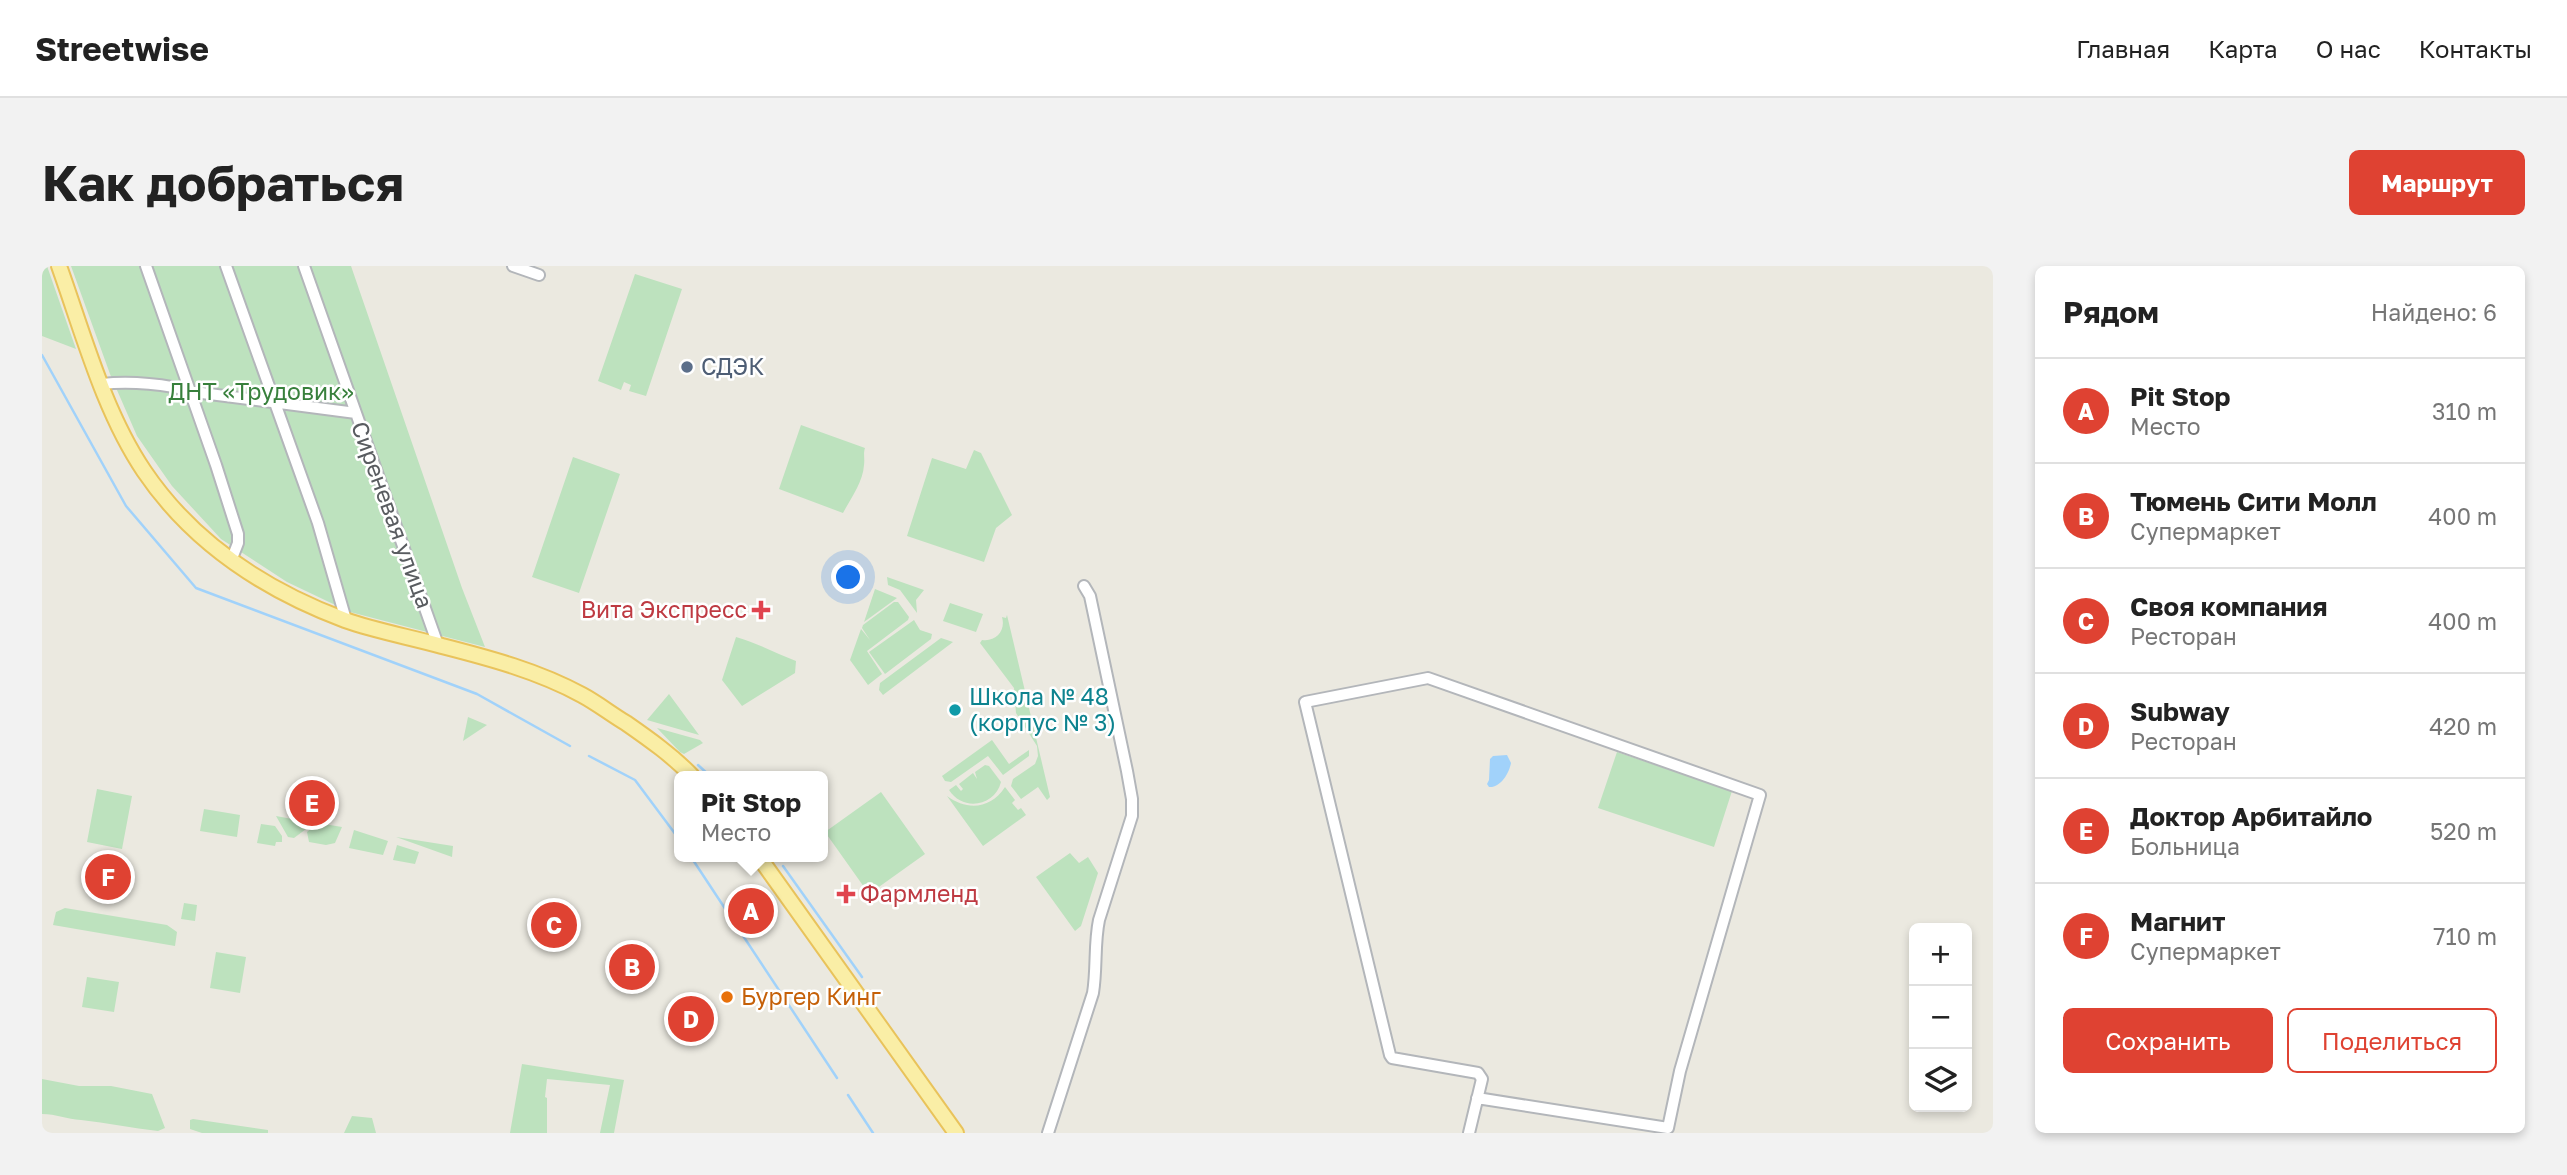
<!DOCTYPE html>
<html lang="ru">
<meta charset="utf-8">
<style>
body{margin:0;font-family:"Golos Text",sans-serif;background:#f2f2f2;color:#222}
.controls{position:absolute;right:21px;bottom:21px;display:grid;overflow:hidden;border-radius:10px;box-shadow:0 4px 10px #0003}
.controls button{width:63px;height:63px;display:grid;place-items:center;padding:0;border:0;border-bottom:2px solid #e0e0e0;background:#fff;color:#222;font:35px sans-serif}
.you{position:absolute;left:807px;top:312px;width:24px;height:24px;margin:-18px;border:5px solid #fff;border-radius:50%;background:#1a73e8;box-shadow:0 0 0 10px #1a73e833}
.badge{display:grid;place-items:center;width:46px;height:46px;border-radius:50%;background:#df4232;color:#fff;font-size:23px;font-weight:700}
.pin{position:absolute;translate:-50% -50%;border:4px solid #fff;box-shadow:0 2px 7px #0006}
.popup{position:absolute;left:632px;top:505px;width:154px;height:91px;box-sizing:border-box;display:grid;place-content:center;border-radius:10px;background:#fff;filter:drop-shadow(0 2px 5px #0005);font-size:23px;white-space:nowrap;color:#767676}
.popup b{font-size:26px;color:#222}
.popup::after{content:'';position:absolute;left:50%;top:100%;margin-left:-14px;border:14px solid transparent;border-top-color:#fff}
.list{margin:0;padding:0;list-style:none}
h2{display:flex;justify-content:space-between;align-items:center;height:91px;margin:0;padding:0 28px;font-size:30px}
h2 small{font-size:23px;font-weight:400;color:#767676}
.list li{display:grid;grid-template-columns:46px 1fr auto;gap:21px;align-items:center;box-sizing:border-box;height:105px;padding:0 28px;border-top:2px solid #e0e0e0}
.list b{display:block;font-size:26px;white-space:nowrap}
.list p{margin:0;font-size:23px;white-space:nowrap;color:#767676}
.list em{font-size:23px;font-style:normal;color:#767676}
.actions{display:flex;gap:14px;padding:21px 28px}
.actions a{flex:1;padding:16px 0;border:2px solid #df4232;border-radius:10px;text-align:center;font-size:24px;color:#df4232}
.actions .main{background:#df4232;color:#fff}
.icon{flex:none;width:38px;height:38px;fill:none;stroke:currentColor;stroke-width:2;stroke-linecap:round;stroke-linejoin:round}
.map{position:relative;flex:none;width:1951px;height:867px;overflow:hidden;border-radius:10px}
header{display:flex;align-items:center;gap:42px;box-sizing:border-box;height:98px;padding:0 35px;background:#fff;border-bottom:2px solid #e0e0e0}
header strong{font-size:33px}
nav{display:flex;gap:38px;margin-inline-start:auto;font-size:24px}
.intro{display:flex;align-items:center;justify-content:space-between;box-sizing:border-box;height:168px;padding:0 42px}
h1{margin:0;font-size:49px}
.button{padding:18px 32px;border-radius:10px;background:#df4232;color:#fff;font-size:24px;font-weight:700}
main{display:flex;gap:42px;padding:0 42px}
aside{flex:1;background:#fff;border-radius:10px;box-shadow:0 4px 10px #0003}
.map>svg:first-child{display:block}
</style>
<header>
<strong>Streetwise</strong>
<nav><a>Главная</a><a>Карта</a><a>О нас</a><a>Контакты</a></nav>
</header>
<div class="intro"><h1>Как добраться</h1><a class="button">Маршрут</a></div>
<main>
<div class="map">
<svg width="1951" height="867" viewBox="0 0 1951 867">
<rect width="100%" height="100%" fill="#ebe9e0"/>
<path fill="#bde2be" d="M0,0H5L34,83L0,70Z
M29,0H309L420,322L443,381L308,346L245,316L179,273L130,220L95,170L68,108Z
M593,8L640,23L604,130L587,125L589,119L582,116L579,124L556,115Z
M759,159L823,182C821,188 823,192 822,199C821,216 809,232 801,247L737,223Z
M932,184L939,187L970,249L954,262L942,296L865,270L890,192L924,203Z
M531,191L578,208L537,327L490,311Z
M845,311L882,324L874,334L875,347L858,324L846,319Z
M833,323L855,332L822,356Z
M852,336H856L867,351L866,354L825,385L840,408L826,419L808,394L819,363L828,374L820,362L821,359Z
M908,337L941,348L934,366L901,355Z
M965,349L1008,531L1005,534L996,521L979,533L969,520L971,513L993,498L996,490L995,480L974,447L972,422L938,377L940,374C954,376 964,365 960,351L964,352Z
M872,354L878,364L890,368L889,373L843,408L827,386Z
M694,371C715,377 734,387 754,395L753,407L700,440L680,414Z
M899,372L911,376L841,429L837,424L838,417Z
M627,428L657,469L605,454Z
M426,451L445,459L421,475Z
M615,462L658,474L661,477L642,488L638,486Z
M950,474L967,498L987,484V490L961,509L946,490L909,516L903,515L900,510Z
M1575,486L1690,525L1672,581L1556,542Z
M943,499L947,500L959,516C953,540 921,546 907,524L914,519L919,525L921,523L917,518L931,507L935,513L933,506Z
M963,521L973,534L970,537L976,544L979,542L984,549L941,580L905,530C925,545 949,543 963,521Z
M55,523L90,530L80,583L45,576Z
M839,526L883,588L827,628L783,566Z
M162,543L198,549L195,571L158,565Z
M234,550L272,557L252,572L246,571Z
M219,558L233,560L240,570V576H234L233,580L215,577Z
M282,558L300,561L293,577L284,579L267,576L265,566L271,561Z
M312,564L346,575L341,589L307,582Z
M354,571L411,580L410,591Z
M355,579L377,586L373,598L351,594Z
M1028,587L1037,597L1046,591L1056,607L1039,660L1033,665L994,611Z
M142,637L155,639L153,655L139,653Z
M23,642L125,659L135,666L133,680L11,659L14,646Z
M174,686L204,691L198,727L168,722Z
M45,711L77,716L72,746L40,741Z
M480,798L582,814L572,867H558L568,819L505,813L503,831L505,832V867H468Z
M0,813L37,820H69L110,828L123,862L116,865C90,862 65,857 39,854C25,853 14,848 0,848Z
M310,850L330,852L334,867H302Z
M151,853L226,864V867H160L148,863V854Z"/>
<path fill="#a1d2fa" d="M1465,489L1469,497C1467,508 1458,522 1447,521L1445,518L1447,514L1448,493L1451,490Z"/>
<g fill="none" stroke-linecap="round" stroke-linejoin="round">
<path stroke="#a1d2fa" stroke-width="2.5" d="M0,89L84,240L154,322L435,428L528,480
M547,490L593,514L637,573
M656,499L668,510
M649,591L795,812
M741,600L820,711
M806,829L831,867"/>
<g stroke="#b3b6ba" stroke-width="14">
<path id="minor" d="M104,0L174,199L196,268V277L189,295
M184,0L276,257L304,354
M262,0L396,379
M471,0L497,9
M60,118C89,115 125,118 152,126L314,147
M1006,867L1051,727C1055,702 1052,678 1057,654L1090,550V533L1085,505L1048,330L1042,320
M1427,867L1440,813L1436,807L1350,792L1348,789L1263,436L1386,412L1718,529L1638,805L1626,862L1435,832"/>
</g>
<g stroke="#e9c35b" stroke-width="18">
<path id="major" d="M17,0C41,67 62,146 102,205C150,276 223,324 303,354C334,365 368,371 400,380C447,392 496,405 540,429C555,437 569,448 584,457C607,473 631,490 650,510
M717,591L914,867"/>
</g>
<use href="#minor" stroke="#fff" stroke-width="10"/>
<use href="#major" stroke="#faeea6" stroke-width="14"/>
</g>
<circle fill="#5c6f8a" stroke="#fff" stroke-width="2.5" cx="645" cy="101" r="7"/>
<g fill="#e0444e" stroke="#fff" stroke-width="2.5">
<path d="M715.5 333.5h7v7h7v7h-7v7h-7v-7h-7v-7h7z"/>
<path d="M800.5 617.5h7v7h7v7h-7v7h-7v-7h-7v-7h7z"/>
</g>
<circle fill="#0f9aa8" stroke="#fff" stroke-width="2.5" cx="913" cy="444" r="7"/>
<circle fill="#e8710a" stroke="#fff" stroke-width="2.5" cx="685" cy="731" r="7"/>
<g text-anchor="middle" stroke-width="5" stroke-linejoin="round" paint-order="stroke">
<g font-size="23" fill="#4e5e75" stroke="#fff" text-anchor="start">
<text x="659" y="109">СДЭК</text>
</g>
<g font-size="23" fill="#38803c" stroke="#fff">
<text x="219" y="134">ДНТ «Трудовик»</text>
</g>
<g font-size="23" fill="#595c60" stroke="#fff">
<text transform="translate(350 249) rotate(70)" y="8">Сиреневая улица</text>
</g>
<g font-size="23" fill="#be3a42" stroke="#fff" text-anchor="end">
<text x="705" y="352">Вита Экспресс</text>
<text x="818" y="636" text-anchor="start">Фармленд</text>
</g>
<g font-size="23" fill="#0d838f" stroke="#fff" text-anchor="start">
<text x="927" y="439">Школа № 48<tspan x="927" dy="26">(корпус № 3)</tspan></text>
</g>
<g font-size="23" fill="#c56008" stroke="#fff" text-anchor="start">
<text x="699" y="739">Бургер Кинг</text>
</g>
</g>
</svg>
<div class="controls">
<button>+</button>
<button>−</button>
<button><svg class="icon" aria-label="layers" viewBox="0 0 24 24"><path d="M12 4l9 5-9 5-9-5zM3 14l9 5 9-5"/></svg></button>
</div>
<div class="you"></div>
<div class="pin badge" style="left:709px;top:645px">A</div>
<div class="popup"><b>Pit Stop</b>Место</div>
<div class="pin badge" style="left:590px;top:701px">B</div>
<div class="pin badge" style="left:512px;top:659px">C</div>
<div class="pin badge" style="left:649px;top:753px">D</div>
<div class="pin badge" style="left:270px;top:537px">E</div>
<div class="pin badge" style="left:66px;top:611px">F</div>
</div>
<aside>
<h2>Рядом<small>Найдено: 6</small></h2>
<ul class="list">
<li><span class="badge">A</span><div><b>Pit Stop</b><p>Место</p></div><em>310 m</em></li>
<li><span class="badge">B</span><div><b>Тюмень Сити Молл</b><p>Супермаркет</p></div><em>400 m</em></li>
<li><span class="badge">C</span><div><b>Своя компания</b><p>Ресторан</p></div><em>400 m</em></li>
<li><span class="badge">D</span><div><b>Subway</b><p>Ресторан</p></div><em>420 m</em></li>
<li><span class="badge">E</span><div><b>Доктор Арбитайло</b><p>Больница</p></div><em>520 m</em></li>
<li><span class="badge">F</span><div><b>Магнит</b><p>Супермаркет</p></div><em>710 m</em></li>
</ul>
<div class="actions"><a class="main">Сохранить</a><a>Поделиться</a></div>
</aside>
</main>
